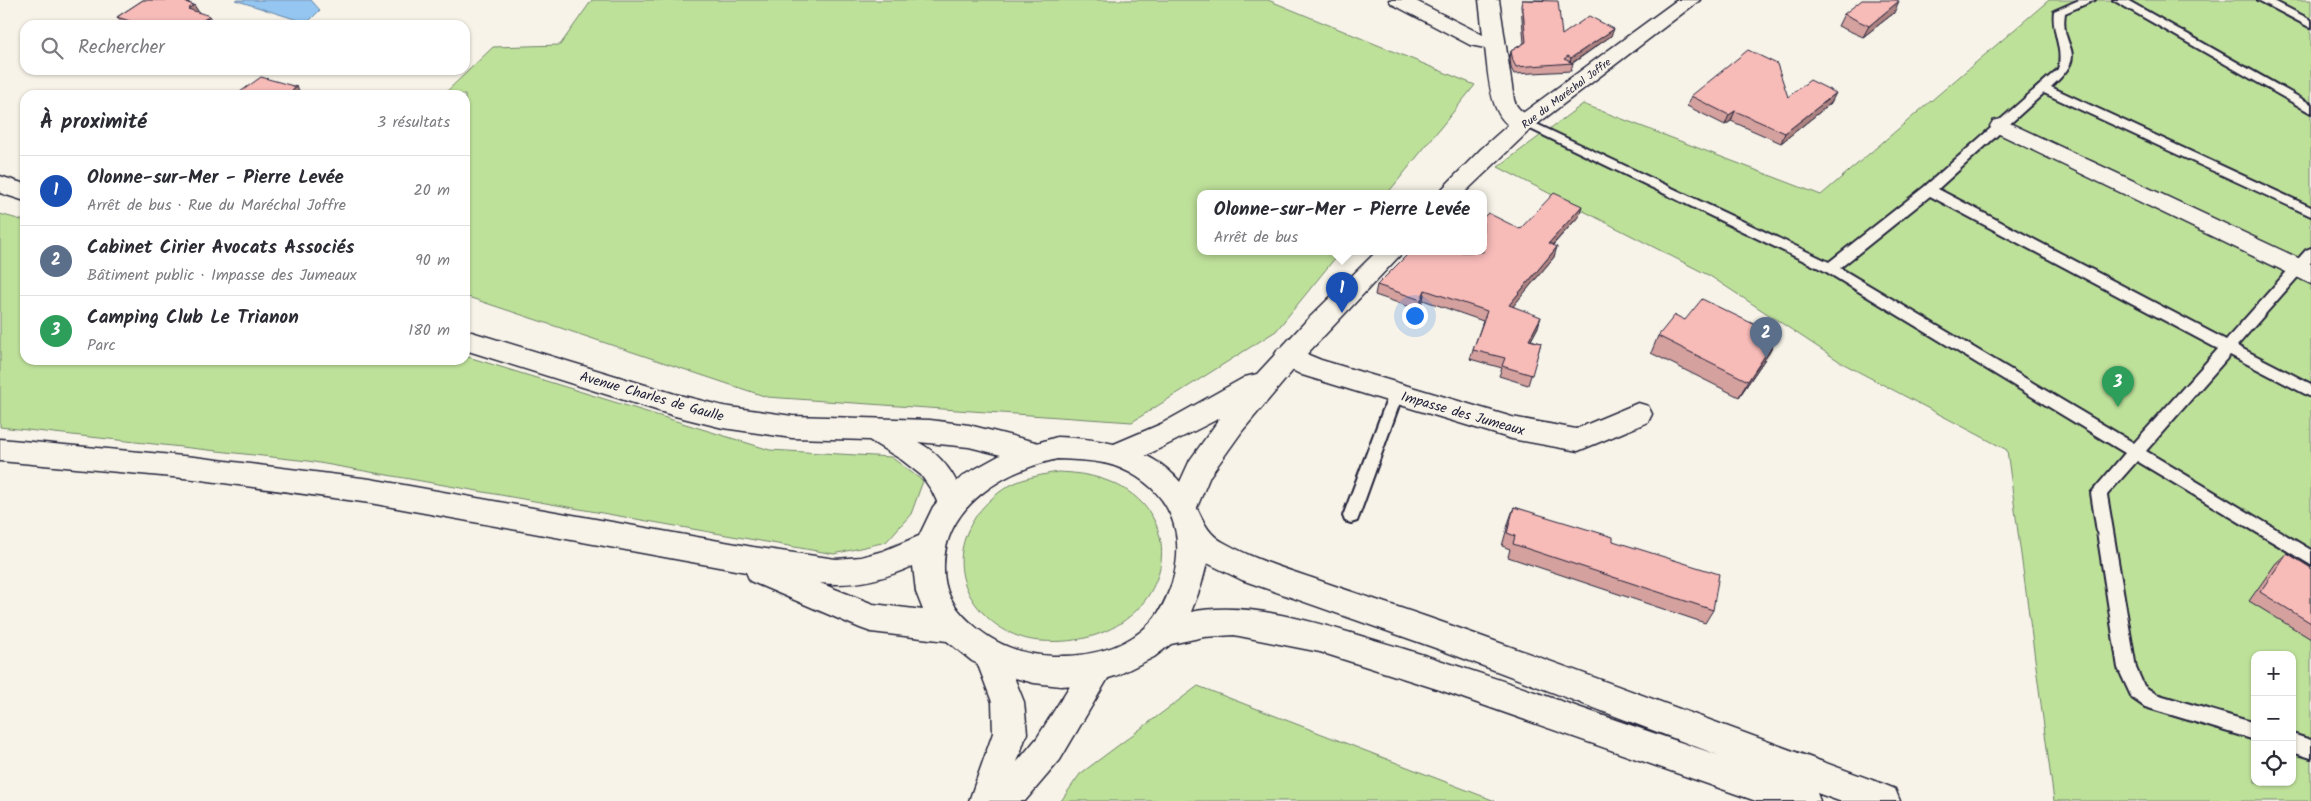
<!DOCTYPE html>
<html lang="fr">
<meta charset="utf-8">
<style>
body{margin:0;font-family:Kalam,sans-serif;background:#f7f7f7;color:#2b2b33}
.controls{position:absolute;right:15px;bottom:15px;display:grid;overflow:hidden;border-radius:10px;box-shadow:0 1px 4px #0004}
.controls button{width:45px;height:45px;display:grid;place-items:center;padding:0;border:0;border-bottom:1px solid #e1e1e2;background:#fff;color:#2b2b33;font:25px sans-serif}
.you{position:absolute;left:1414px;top:315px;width:18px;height:18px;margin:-12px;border:4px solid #fff;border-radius:50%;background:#1a73e8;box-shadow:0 0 0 8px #1a73e833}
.badge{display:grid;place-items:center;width:32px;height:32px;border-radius:50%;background:#c8321e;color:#fff;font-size:16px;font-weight:700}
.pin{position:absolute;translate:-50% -41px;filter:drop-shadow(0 1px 2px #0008)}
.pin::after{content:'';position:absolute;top:26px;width:18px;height:15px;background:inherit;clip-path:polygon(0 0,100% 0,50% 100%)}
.popup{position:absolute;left:1197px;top:190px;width:290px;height:65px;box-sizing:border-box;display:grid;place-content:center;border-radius:10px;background:#fff;filter:drop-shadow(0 1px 4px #0005);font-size:16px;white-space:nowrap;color:#7c7c81}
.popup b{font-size:19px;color:#2b2b33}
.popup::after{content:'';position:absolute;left:50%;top:100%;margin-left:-10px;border:10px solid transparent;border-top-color:#fff}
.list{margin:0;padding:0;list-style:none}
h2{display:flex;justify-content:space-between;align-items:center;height:65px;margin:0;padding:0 20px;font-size:21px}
h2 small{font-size:16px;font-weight:400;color:#7c7c81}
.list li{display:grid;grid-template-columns:32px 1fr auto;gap:15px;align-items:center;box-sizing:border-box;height:70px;padding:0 20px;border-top:1px solid #e1e1e2}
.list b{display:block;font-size:19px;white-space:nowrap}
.list p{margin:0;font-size:16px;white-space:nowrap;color:#7c7c81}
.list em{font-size:16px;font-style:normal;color:#7c7c81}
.icon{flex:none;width:28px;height:28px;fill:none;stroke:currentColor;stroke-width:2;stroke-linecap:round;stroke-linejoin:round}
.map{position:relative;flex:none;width:2311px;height:801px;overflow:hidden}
.search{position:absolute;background:#fff;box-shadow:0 1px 4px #0004;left:20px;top:20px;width:450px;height:55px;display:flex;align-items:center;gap:12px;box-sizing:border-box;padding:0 18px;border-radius:15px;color:#7c7c81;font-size:19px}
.panel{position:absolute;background:#fff;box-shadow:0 1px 4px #0004;left:20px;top:90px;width:450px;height:275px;border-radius:15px}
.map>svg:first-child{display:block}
</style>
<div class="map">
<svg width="2311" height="801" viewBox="0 0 2311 801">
<rect width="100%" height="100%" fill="#f7f3e8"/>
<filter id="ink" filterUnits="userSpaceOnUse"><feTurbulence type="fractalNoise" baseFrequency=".02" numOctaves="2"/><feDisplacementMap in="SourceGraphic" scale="10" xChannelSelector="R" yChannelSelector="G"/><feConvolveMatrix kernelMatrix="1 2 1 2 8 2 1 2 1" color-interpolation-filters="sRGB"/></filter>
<g filter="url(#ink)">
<path fill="#bee19a" stroke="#70826a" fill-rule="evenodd" d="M592,0H1268L1475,85L1387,194H1201V252H1340L1276,331L1132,422L767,397L465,296V95H443L493,47L560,45Z
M2049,0H2311V801H2054L2007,450L1842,363L1710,276L1498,167L1583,104L1821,195ZM2255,655H2292V782H2255Z
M0,214L25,221V360H465V356L770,450L891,457L923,481L911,514L886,542L834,554L308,461L0,427Z
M1058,472C1213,476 1183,652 1041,641C1020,640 998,629 984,614C943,572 961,516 1007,487C1022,478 1041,475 1058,472Z
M1198,686L1495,801H1061L1080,774Z"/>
<path fill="#94c6f1" stroke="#6684a8" d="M235,0H311L320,10L307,23Z"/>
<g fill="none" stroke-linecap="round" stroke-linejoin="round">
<g stroke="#22223b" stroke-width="4">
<path id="service" d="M2079,0H2095L2065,13C2059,51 2092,50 2051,87L2311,207V216L2044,93L1938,189L2226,340L2306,250L2311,248V262L2237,346L2311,384V397L2230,355L2146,451L2311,550V565L2137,461L2107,495L2136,668L2144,686L2156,694L2255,723V740L2145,707L2132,698L2118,668L2091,493L2125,453L1825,271L1518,123L1520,120H1528L1829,262L1924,187L2058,69C2064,48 2051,32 2054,11ZM1930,196L2218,349L2134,443L1840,268Z
M2113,0H2127L2311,104V113Z
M2258,0H2272L2311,20V28Z
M1396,388L1401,390L1403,394L1359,516L1357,521L1351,523L1345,521L1343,516L1389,394L1391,390Z
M2292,734L2311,740V758L2292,752Z"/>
</g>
<g stroke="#22223b" stroke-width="3">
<path id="minor" d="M1389,0H1414L1483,35L1479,0H1499L1514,100C1518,113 1529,113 1535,123L1532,128C1489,139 1489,75 1485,48L1470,45L1392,4Z
M2001,119L2311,264V284L1993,131L1990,126L1993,121Z
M1287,346L1321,360L1512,417L1576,429L1638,403L1648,406L1652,414L1648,422L1578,451L1512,439L1302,375L1278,363L1274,356L1278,349Z"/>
</g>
<g stroke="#22223b" stroke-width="3">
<path id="tertiary" d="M1677,0H1700L1532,128L1463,194H1437L1481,149L1516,118Z
M1376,252H1403L1305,356L1243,430L1210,476L1193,517L1183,520L1173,517L1168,508L1190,460L1220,418L1145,456L1117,466L1107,463L1103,455L1107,447L1161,424L1245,377L1257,374L1305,322Z
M991,643L1002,647L1024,702L1027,733L1017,762L1037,738L1087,658L1098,653L1109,658L1114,668L1060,760L1025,801H969L993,733L992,702L975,657L980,647Z"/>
</g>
<g stroke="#22223b" stroke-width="3">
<path id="secondary" d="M0,176L25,184V201L0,193Z
M465,330L675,394L723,406L792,416L930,420L969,425L1043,444L1047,452L1043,460L1033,463L969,447L918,442C944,456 956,477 967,504L962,512L952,516L942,512L932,491L921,475L902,460L869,440L792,438L723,428L675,416L465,350Z"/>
</g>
<g stroke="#22223b" stroke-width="3">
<path id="primary" d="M1057,437C1109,439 1164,449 1192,499C1202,516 1205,532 1223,542C1251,558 1282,568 1312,578C1357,594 1402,608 1447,624C1593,676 1738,731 1883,784L1895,789L1900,801H1839L1817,793L1820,801H1756L1440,690L1320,652L1234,635L1204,637L1171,644L1154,657L1118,675L1090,684L1061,686L1034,683L996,673L972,661L947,641L871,632L860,628L750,581L746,572L370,503L194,479L0,461V439L194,457L370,479L753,547L836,559L861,557L883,551L919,536L933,507L947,490L964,475L1004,453ZM1057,459C1078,460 1101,460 1120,468C1170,489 1187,533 1172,583C1167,597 1161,612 1150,623C1125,649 1088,657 1053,656C1022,655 995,645 971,623C952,606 943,590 944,564C946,504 1005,471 1057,459ZM1207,563L1242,580L1441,650L1718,755C1611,719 1505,680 1398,647C1336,629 1255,599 1191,612L1201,586ZM913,566L916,592L923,610L873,604L820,583C853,587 884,579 913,566Z"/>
</g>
<use href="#service" fill="#f7f3e8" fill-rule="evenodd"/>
<use href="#minor" fill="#f7f3e8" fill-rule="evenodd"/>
<use href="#tertiary" fill="#f7f3e8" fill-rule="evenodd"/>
<use href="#secondary" fill="#f7f3e8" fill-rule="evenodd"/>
<use href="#primary" fill="#f7f3e8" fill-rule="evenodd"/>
</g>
<path fill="#d4a19e" stroke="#22223b" d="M143,0H187L190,4L194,5L198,12L216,25H123L117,17Z
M1522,0H1545L1562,35L1611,36L1573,63L1571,71L1514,74L1511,68L1510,58L1511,51L1524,43L1521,6Z
M1894,13L1863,37L1838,26L1844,14Z
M1691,96L1788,97L1831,103L1781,143L1731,121L1725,125L1687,106Z
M1579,216L1553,245L1554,257L1513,306L1538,327L1531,340L1541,343L1528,385L1499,376L1502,368L1470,359L1483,321L1423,300L1419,310L1375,295L1377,285L1483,252L1520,229Z
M1685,320L1778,336L1769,353L1739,397L1651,353L1658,336Z
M1514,507L1613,541L1713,610L1705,623L1508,557L1510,549L1502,546L1509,521Z
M2287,553L2311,568V639L2249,601L2276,563Z"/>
<path fill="#ad8381" stroke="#22223b" d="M186,0H187L192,7L194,5L204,20L210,16L216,25H195L185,2Z
M1899,1L1894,13L1863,37L1869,26Z
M1614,29L1611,36L1572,63H1570L1571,58Z
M297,87L302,95H286Z
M1836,93L1831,103L1781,143L1785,133Z
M1735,111L1731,121L1725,125L1729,115Z
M1582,206L1579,216L1545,253L1549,243Z
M1557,247L1554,257L1506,315L1509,305Z
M1425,290L1423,300L1419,310L1421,300Z
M1541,317L1538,327L1526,350L1529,340Z
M1778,336L1769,353L1739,397L1748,381Z"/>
<path fill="#f7bbb8" stroke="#22223b" d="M143,0H186L185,2L194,5L188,9L210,16L195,25H142L117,17Z
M1522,0L1558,1L1562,35L1589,16L1614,29L1571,58L1568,56L1564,59L1573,63L1516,67L1513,61L1511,51L1526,42Z
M1862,0H1896L1899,1L1869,26L1844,14Z
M1748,50L1777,64L1788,97L1810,80L1836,93L1785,133L1735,111L1729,115L1691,96Z
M261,77L297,87L286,95H236Z
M1554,193L1582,206L1549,243L1557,247L1509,305L1541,317L1529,340L1541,343L1532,375L1502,366L1505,358L1473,350L1487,311L1425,290L1421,300L1377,285L1410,252H1483V218L1488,213L1520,229Z
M1702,299L1778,336L1748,381L1658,336L1675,315L1685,320Z
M1514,507L1613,537V541L1719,574L1713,610L1513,544L1515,536L1507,533Z
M2287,553L2311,568V623L2260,592Z"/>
</g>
<g text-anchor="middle" stroke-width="4" stroke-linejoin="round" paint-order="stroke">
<g font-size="11" fill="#22223b" stroke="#f7f3e8">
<text transform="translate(1566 93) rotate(-37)" y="4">Rue du Maréchal Joffre</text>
</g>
<g font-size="14" fill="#22223b" stroke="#f7f3e8">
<text transform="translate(652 396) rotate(16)" y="5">Avenue Charles de Gaulle</text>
<text transform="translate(1463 413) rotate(16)" y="5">Impasse des Jumeaux</text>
</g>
</g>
</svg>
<div class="controls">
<button>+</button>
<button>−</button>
<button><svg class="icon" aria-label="locate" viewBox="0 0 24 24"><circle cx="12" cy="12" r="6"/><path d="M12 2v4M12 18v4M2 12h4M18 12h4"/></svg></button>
</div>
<div class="you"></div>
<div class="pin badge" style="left:1342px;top:313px;background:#1a4fb4">1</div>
<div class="popup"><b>Olonne-sur-Mer - Pierre Levée</b>Arrêt de bus</div>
<div class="pin badge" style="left:1766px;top:358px;background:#5c6f8a">2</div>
<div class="pin badge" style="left:2118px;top:407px;background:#2e9e5b">3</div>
<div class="search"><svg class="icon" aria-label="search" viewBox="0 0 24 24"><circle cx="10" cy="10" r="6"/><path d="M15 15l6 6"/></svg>Rechercher</div>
<section class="panel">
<h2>À proximité<small>3 résultats</small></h2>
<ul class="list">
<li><span class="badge" style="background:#1a4fb4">1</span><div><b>Olonne-sur-Mer - Pierre Levée</b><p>Arrêt de bus · Rue du Maréchal Joffre</p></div><em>20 m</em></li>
<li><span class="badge" style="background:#5c6f8a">2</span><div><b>Cabinet Cirier Avocats Associés</b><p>Bâtiment public · Impasse des Jumeaux</p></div><em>90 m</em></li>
<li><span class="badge" style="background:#2e9e5b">3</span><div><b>Camping Club Le Trianon</b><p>Parc</p></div><em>180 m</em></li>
</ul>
</section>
</div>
